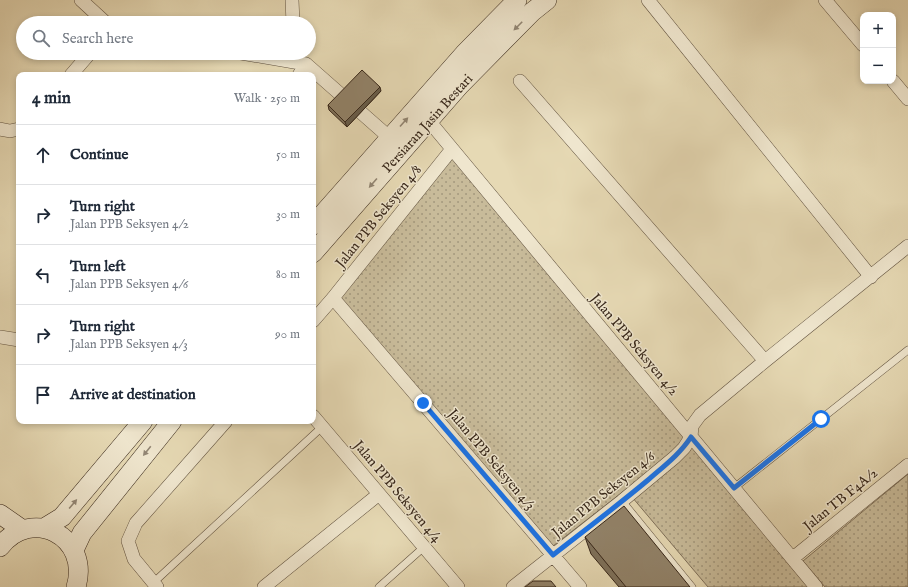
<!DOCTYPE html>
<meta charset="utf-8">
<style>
body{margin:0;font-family:"IM FELL English",serif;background:#f6f6f7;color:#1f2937}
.controls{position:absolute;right:12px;top:12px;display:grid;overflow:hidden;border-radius:8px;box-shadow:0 2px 6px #0003}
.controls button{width:36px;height:36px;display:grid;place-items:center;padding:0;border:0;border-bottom:1px solid #e0e1e3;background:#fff;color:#1f2937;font:20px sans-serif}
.stop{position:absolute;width:12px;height:12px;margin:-9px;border:3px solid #1a73e8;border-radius:50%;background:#fff}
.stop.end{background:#1a73e8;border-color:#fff;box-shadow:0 1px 4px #0008}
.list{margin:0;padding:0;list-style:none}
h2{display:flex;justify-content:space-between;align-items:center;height:52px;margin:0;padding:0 16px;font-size:17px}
h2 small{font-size:13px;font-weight:400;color:#747a83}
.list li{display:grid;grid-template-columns:26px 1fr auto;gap:12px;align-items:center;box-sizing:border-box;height:60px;padding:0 16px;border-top:1px solid #e0e1e3}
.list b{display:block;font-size:15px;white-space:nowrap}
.list p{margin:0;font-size:13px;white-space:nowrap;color:#747a83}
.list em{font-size:13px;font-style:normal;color:#747a83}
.icon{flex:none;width:22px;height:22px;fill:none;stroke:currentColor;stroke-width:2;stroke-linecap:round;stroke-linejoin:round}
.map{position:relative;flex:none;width:908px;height:587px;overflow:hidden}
.search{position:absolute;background:#fff;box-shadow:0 2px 6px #0003;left:16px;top:16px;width:300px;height:44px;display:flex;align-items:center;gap:10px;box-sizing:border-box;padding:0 14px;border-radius:22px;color:#747a83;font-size:15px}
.panel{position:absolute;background:#fff;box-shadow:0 2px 6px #0003;left:16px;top:72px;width:300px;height:352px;border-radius:8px}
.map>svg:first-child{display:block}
</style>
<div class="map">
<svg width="908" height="587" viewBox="0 0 908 587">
<defs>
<pattern id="grass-dots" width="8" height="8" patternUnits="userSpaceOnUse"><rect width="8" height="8" fill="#c8bb9a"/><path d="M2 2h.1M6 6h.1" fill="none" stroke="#a3987d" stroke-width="1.8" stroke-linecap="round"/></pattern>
</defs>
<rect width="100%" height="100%" fill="#e6d9b4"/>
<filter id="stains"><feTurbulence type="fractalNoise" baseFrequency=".005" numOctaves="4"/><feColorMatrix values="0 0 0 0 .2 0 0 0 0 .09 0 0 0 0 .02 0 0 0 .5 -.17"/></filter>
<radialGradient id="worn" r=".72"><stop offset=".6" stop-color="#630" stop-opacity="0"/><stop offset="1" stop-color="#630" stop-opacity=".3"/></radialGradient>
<path fill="url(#grass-dots)" stroke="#7f705a" d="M452,154L687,436L682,446L553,546L339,298Z
M692,444L812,587H708L632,497Z
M908,474V587H825L803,561Z"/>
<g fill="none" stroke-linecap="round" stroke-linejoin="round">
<g stroke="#625340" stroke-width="8">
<path id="lane" d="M734,488L908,350
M622,501L692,587
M153,583L322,427
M379,587L424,547"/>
</g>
<g stroke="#625340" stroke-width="14">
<path id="street" d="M81,0L106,23
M292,0L293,23
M648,0L871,277
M825,0L863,45
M241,53L306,64
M306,64L390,138
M71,75L90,53
M299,75L306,64
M520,81L765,361
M893,81L908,99
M429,121L816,587
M0,129L10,131L19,129
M333,298L580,587
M313,321L333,298L452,149
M0,337L19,340
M313,416L458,587
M793,558L908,465
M157,587L134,559L128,541L136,523L226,421
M264,587L379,494
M513,587L622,501L675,457L684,448L691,437L692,426L700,415L765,361L908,246"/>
</g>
<g stroke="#362619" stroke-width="20">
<path id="secondary" d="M313,225L464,54L517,0
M313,253L460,85L532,12L547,0
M0,514L23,530
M44,528L62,517L143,421
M0,547C31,506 91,536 76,587
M74,550L82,533L172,421"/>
</g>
<use href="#lane" stroke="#efe6ce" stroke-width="7"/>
<use href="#street" stroke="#efe6ce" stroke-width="13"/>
<use href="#secondary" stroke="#efe6ce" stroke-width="19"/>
</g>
<path fill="#7e715b" stroke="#362619" d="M381,91L347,127L329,110L328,105Z
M585,537L690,587H619L591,554Z"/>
<path fill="#665c4a" stroke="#362619" d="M380,87L381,91L347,127L345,122Z"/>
<path fill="#92836a" stroke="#362619" d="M362,70L380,87L345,122L328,105Z
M624,506L690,587H626L585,537Z
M533,581H551L556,587H525Z"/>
<defs><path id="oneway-solid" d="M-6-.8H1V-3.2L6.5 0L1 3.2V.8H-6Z"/></defs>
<g fill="#928674">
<use href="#oneway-solid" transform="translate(518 26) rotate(135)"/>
<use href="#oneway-solid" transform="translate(404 122) rotate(-48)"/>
<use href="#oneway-solid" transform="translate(373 183) rotate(131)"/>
<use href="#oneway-solid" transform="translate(147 451) rotate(129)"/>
<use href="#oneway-solid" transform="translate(73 504) rotate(-50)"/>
</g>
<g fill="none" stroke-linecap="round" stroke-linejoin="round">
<path stroke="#1a73e8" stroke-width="5" d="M423,403L553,555C585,530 617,506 648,480C664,466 680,454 691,437L734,488L821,419"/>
</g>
<g text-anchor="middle" stroke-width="3" stroke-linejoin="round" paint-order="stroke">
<g font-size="14" fill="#362619" stroke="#efe6ce">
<text transform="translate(427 123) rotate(-48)" y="5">Persiaran Jasin Bestari</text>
<text transform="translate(378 216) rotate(-51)" y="5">Jalan PPB Seksyen 4/8</text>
<text transform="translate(635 344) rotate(50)" y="5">Jalan PPB Seksyen 4/2</text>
<text transform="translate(492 459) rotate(50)" y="5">Jalan PPB Seksyen 4/3</text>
<text transform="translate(398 491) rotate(50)" y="5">Jalan PPB Seksyen 4/4</text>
<text transform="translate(603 494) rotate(-39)" y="5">Jalan PPB Seksyen 4/6</text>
<text transform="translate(840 499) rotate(-39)" y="5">Jalan TB F4A/2</text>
</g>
</g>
<rect width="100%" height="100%" filter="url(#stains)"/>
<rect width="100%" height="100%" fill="url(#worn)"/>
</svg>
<div class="controls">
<button>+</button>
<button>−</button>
</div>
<div class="stop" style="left:821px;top:419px"></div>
<div class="stop end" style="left:423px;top:403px"></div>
<div class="search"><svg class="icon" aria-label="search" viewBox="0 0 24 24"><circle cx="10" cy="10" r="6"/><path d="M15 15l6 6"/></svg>Search here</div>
<section class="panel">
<h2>4 min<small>Walk · 250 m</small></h2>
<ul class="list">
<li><svg class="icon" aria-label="ahead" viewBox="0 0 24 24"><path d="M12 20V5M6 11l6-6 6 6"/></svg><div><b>Continue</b></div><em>50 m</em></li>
<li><svg class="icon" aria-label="right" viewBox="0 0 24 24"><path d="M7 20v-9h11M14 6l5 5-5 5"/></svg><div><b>Turn right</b><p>Jalan PPB Seksyen 4/2</p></div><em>30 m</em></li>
<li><svg class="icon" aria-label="left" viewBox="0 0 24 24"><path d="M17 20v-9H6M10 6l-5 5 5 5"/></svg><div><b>Turn left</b><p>Jalan PPB Seksyen 4/6</p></div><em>80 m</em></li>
<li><svg class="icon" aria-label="right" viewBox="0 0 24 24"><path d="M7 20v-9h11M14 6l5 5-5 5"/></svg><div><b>Turn right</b><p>Jalan PPB Seksyen 4/3</p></div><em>90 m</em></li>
<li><svg class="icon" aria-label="arrive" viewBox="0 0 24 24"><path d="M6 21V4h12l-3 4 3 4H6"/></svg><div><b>Arrive at destination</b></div></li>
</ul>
</section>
</div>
